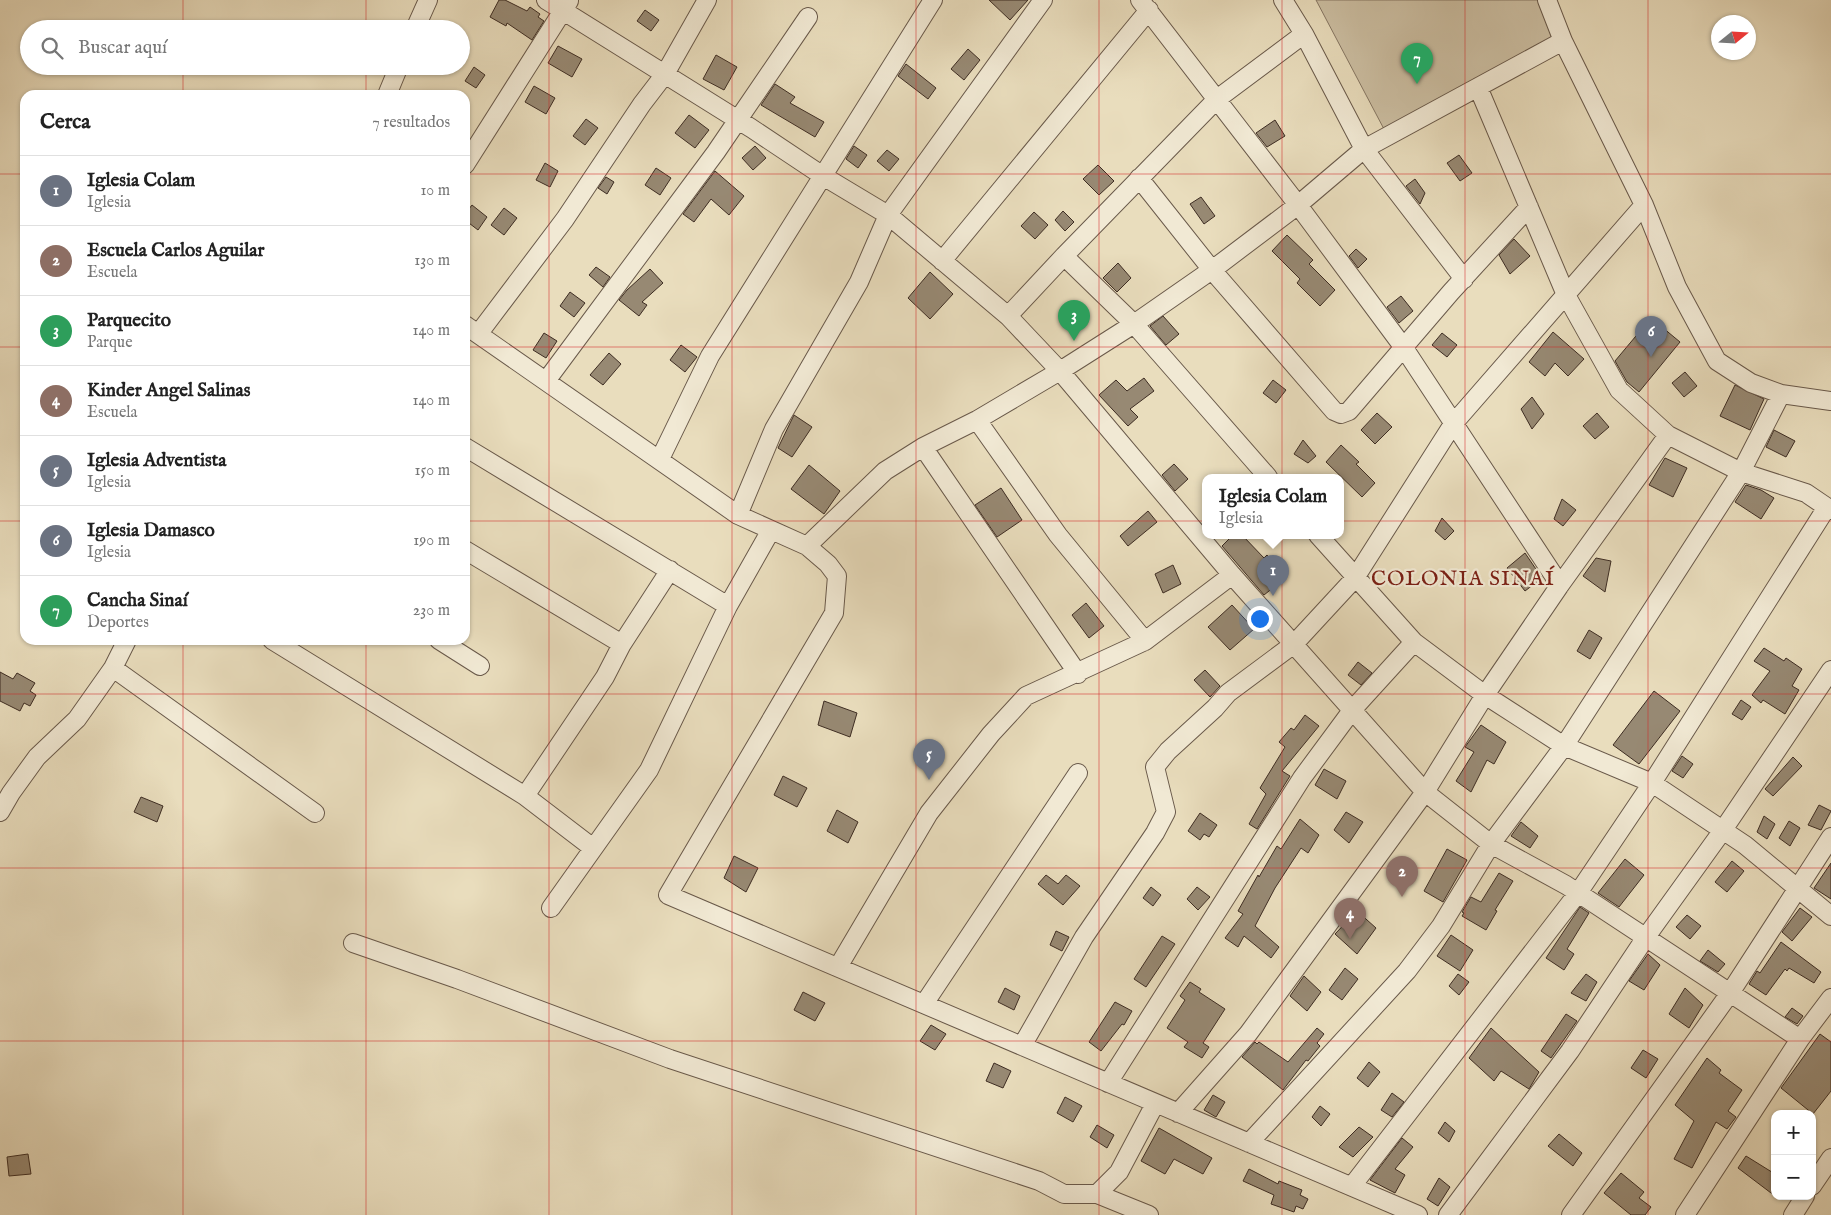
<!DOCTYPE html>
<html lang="es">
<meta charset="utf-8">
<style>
body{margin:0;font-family:"IM FELL English",serif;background:#f6f6f6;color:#222}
.controls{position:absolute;right:15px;bottom:15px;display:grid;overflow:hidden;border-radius:10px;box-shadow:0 1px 4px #0004}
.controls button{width:45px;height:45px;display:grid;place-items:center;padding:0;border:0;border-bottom:1px solid #e0e0e0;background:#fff;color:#222;font:25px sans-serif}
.compass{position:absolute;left:1711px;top:15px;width:45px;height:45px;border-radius:50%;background:#fff;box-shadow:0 1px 4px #0004;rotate:72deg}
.you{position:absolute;left:1259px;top:618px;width:18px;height:18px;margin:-12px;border:4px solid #fff;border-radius:50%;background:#1a73e8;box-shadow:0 0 0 8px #1a73e833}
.badge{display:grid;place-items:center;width:32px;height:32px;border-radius:50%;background:#8f2418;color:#fff;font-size:16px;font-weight:700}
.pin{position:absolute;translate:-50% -41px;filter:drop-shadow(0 1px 2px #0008)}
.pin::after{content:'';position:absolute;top:26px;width:18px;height:15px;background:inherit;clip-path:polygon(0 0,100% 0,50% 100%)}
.popup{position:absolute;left:1202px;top:474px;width:142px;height:65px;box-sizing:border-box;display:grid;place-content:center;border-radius:10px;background:#fff;filter:drop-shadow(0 1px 4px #0005);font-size:16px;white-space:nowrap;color:#767676}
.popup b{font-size:19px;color:#222}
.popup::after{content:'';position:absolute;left:50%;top:100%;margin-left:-10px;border:10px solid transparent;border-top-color:#fff}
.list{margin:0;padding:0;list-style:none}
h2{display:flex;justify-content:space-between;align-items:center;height:65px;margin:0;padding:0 20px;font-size:21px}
h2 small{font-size:16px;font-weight:400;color:#767676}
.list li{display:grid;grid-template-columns:32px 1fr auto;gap:15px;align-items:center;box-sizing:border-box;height:70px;padding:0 20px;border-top:1px solid #e0e0e0}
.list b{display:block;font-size:19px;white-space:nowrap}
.list p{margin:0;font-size:16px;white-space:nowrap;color:#767676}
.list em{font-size:16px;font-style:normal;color:#767676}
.icon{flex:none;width:28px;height:28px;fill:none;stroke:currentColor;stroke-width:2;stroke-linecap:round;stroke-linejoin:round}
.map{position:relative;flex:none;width:1831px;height:1215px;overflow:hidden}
.search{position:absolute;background:#fff;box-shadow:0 1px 4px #0004;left:20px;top:20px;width:450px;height:55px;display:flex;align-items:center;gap:12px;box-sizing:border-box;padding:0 18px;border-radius:28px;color:#767676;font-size:19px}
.panel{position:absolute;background:#fff;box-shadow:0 1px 4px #0004;left:20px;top:90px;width:450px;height:555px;border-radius:15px}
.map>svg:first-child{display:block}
</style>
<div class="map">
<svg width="1831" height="1215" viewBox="0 0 1831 1215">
<rect width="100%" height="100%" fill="#e9ddbd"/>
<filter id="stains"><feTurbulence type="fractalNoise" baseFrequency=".004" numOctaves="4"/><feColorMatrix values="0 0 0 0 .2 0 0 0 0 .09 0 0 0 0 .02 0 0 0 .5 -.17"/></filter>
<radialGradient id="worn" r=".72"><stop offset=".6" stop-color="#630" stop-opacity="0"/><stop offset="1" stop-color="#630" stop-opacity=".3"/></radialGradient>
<path fill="#ccbfa3" stroke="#857663" d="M1316,0H1544L1561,36L1385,131Z"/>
<path fill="#978973" stroke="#3e2d23" d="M499,0H505L527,11L530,7L540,14L538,17L544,21L532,40L507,23L506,26L490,17Z
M989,0H1028L1010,20Z
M645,10L659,20L651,31L637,21Z
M558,46L582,59L572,77L548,63Z
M968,49L980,60L964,80L951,69Z
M716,55L737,67L724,90L703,79Z
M906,64L936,88L928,99L898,76Z
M474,67L485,75L476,88L465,81Z
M775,84L795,97L790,103L824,122L815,137L761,105Z
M534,86L555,98L546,114L525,102Z
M689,115L709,130L695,148L675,133Z
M586,119L598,128L585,145L573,136Z
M1275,120L1285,136L1267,147L1256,133Z
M755,146L766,158L753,170L742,158Z
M854,146L867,155L858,168L846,159Z
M887,150L899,159L889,171L877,161Z
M1459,155L1472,173L1460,181L1447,163Z
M545,163L558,171L550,187L536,180Z
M1098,165L1114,181L1099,195L1083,179Z
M656,168L671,178L660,195L645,185Z
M715,171L744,196L729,215L711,199L694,222L683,214Z
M606,177L614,182L607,194L598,188Z
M1415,179L1425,193L1420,204L1406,186Z
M1201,197L1215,216L1204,224L1190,204Z
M472,205L487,217L478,230L465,220V214Z
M504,208L517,218L504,235L491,225Z
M1063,211L1074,222L1065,231L1055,220Z
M1034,212L1048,225L1035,239L1021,226Z
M1287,235L1313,260L1309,264L1335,290L1320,306L1297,283L1300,279L1272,251Z
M1514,239L1530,256L1510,274L1499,255Z
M1356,249L1367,259L1358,268L1349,256Z
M1118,263L1131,278L1117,292L1103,278Z
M596,267L610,277L603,287L589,275Z
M650,269L663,283L642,302L647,305L639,316L619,300L627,290Z
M930,272L953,294L930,319L908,298Z
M570,292L585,303L574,317L560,306Z
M1401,296L1413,311L1399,323L1387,307Z
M1163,316L1179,334L1166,345L1150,326Z
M1651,318L1680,342L1639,392L1627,382L1615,361Z
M1553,332L1584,359L1568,376L1555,363L1545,376L1529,362Z
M544,333L557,341L546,358L533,350Z
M1442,333L1457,345L1447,357L1432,345Z
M681,345L697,357L685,372L670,360Z
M609,353L621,364L603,385L590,375Z
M1685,372L1697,386L1684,397L1672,383Z
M1144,378L1154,391L1130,409L1138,417L1128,426L1099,395L1116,380L1127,391Z
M1273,380L1286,390L1276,403L1263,393Z
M1735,385L1764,399L1750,430L1720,416Z
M1532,397L1544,414L1532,429L1521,409Z
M1377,413L1392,427L1375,444L1361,430Z
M1597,413L1609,427L1595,439L1583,426Z
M794,415L812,427L792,457L778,448Z
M1774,430L1795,441L1786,457L1766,447Z
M1303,440L1316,456L1308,463L1294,454Z
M1341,445L1359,462L1356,464L1375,483L1362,497L1326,462Z
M1665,458L1687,468L1673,497L1649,485Z
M1174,464L1188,479L1175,491L1162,475Z
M809,465L840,491L824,514L791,489Z
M1746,485L1761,490L1774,498L1761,519L1735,502Z
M1001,488L1022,520L997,537L975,505Z
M1562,499L1576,510L1563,526L1554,519Z
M1148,511L1157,522L1128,546L1120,536Z
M1442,518L1454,531L1445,540L1435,531Z
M1233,535H1242L1264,558L1267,555L1277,568L1266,577L1274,587L1264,595L1222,546Z
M1525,553L1542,578L1525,591L1507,568Z
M1596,558L1611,561L1605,592L1583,576Z
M1173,565L1181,584L1163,593L1155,574Z
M1086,603L1104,626L1089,638L1072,615Z
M1232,605L1254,629L1230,650L1208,627Z
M1589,630L1602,638L1590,659L1577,651Z
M1764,648L1784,661L1786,658L1802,669L1792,686L1799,690L1785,714L1763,700L1761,703L1752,695L1770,671L1754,661Z
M1358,662L1372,673L1361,685L1348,675Z
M1205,670L1220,686L1210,697L1194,680Z
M0,672L13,679L17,673L35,683L30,691L36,695L30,706L24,703L20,711L0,701Z
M1654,691L1680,711L1639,764L1613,745Z
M1741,700L1751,707L1742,720L1732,714Z
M824,701L857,713L850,737L818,725Z
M1305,715L1319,726L1282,771L1290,776L1257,829L1249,824L1266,794L1260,788L1285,747L1279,742L1291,728L1294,730Z
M1481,725L1506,742L1494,764L1487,760L1471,792L1456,781L1474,752L1465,747Z
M1682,756L1693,764L1683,778L1672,771Z
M1793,757L1802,766L1773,796L1765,789Z
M1324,769L1346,781L1337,799L1315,785Z
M783,776L807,788L797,807L774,795Z
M141,797L163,806L157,822L134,812Z
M1819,805L1831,811L1821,830L1808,825Z
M837,810L858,822L848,843L827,831Z
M1346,812L1363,822L1349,843L1334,830Z
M1200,813L1217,825L1209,837L1204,834L1200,840L1188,831Z
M1764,816L1775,824L1767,839L1757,832Z
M1300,819L1319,835L1308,853L1301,848L1275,888L1255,926L1279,947L1271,958L1244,936L1238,947L1225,938L1243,914L1238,911L1258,875L1259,877L1277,846L1281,849Z
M1789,821L1800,828L1790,846L1779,838Z
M1521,822L1538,836L1530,848L1511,836Z
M1447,849L1467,860L1443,902L1424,891Z
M734,856L758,868L746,892L724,878Z
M1625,859L1644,875L1619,907L1598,893Z
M1732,861L1744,871L1727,892L1715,882Z
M1831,863V899L1814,888Z
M1499,873L1513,881L1495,910L1497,911L1486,930L1462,916L1464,913L1462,912L1471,897L1481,902Z
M1046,875L1058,884L1066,875L1080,886L1063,905L1038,884Z
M1151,887L1161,895L1153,906L1143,898Z
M1197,887L1210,897L1198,910L1187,899Z
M1580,907L1589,913L1567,949L1574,954L1564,970L1546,958Z
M1800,908L1812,917L1792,941L1782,932Z
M1357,911L1376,928L1357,954L1335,934Z
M1687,915L1701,926L1690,939L1676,927Z
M1056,931L1069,937L1062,951L1050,945Z
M1451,935L1473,950L1460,971L1437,956Z
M1162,936L1175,944L1146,987L1134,979Z
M1781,942L1821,972L1814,983L1789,968L1787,971L1785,969L1766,995L1749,984L1757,971L1760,973Z
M1708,950L1725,964L1718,972L1700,961Z
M1648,954L1660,965L1644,990L1629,981Z
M1345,968L1358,979L1342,1000L1329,990Z
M1458,974L1469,982L1459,995L1449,986Z
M1586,974L1597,982L1586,1001L1571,993Z
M1304,976L1321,992L1307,1011L1290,996Z
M1190,982L1201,989L1199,992L1225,1009L1203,1043L1209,1047L1202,1058L1184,1047L1188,1042L1167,1028L1185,1000L1180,996Z
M1005,988L1020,996L1014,1010L998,1002Z
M1685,988L1703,1005L1689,1028L1669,1014Z
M803,992L825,1003L815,1021L794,1010Z
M1115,1002L1132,1011L1124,1025L1122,1024L1101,1051L1089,1042Z
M1792,1008L1803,1016L1797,1024L1785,1017Z
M1566,1014L1577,1021L1551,1058L1541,1051Z
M931,1025L946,1034L935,1050L920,1041Z
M1317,1028L1324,1034L1317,1043L1320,1046L1308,1061L1306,1060L1283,1090L1242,1057L1255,1042L1257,1044L1259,1042L1288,1062Z
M1491,1028L1539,1072L1529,1089L1501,1071L1494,1081L1469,1058Z
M1820,1034L1831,1042V1091L1813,1114L1781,1088Z
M1643,1050L1658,1059L1646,1078L1631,1068Z
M1707,1058L1721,1070L1719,1073L1742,1090L1728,1111L1736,1117L1727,1129L1716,1122L1692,1168L1674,1159L1694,1121L1675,1105Z
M1369,1062L1380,1072L1368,1087L1357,1078Z
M994,1063L1011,1071L1003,1088L986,1081Z
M1392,1093L1404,1102L1392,1117L1381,1110Z
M1213,1095L1225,1102L1216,1117L1204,1110Z
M1065,1097L1082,1106L1073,1122L1057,1113Z
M1320,1106L1330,1114L1321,1126L1312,1117Z
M1445,1122L1455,1131L1449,1142L1438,1133Z
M1097,1125L1114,1135L1107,1148L1090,1137Z
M1359,1127L1373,1137L1353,1157L1339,1147Z
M1159,1128L1212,1158L1203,1174L1174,1159L1165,1174L1141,1161Z
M1559,1134L1582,1153L1573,1166L1548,1146Z
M1402,1138L1413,1147L1395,1169L1405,1175L1395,1193L1370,1180Z
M28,1154L31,1174L9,1176L7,1157Z
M1746,1156L1775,1174V1196L1738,1168Z
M1249,1169L1278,1184L1279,1181L1302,1190L1300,1195L1308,1199L1303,1209L1296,1206L1294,1212L1271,1204L1274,1195L1243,1181Z
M1621,1173L1644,1192L1639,1198L1651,1207L1645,1215H1631L1604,1193Z
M1439,1178L1450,1187L1438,1206L1427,1199Z"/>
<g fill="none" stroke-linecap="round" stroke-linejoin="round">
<g stroke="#69594a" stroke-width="20">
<path id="street" d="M546,0L751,128L823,176L888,215L1008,316L1060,371L1232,575L1425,792L1491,844L1566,885L1800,1039
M1140,0L1298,205L1404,348L1560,585
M1283,0L1304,34L1364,149L1464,279
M1547,0L1563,41L1644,205L1677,287L1717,361L1751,383L1781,394L1831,401
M415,29L428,0
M1478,87L1566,295L1619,390L1668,435L1741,472L1806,493L1831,510
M387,95L399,66
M465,165L569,1
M1139,178L1212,270L1334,411L1341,414L1349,411L1451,292L1529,207
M942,261L1149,10
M1008,316L1064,256
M465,325L738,515L807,546L828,564L837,576L834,613L668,895L1418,1215
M479,333L565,219L642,104L665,74L707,0
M546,381L716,152L808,17
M977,420L1058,535L1145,641
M465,447L728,606
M923,447L1078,674
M660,459L710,356L933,0
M1268,477L1134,324L1064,256L1217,99L1304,34
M738,515L774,429L859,282L888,215L1043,0
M1318,535L1414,642L1485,695L1564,746L1652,783L1745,845L1831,916
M807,546L885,471L923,447L977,420L1060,371L1134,324L1216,267L1298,205L1364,149L1563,41
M465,550L622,644
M272,640L525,796L593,848
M439,640L480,666
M113,668L315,813
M525,796L605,677L622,644L670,570
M0,812L11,793L37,757L77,719L113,668L127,640
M551,908L649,770L728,606L771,530
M353,943L457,979L670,1059L1039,1181L1064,1194H1097L1119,1172L1155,1104
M838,967L929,813L991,734L1026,696L1145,641L1232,575
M924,1004L1078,773
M1022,1046L1084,937L1155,833L1166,812L1155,767L1168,751L1215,708L1228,693L1294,644L1355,578L1453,424L1644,205
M1108,1083L1302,778L1353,709L1414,642
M1178,1113L1248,1034L1425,792L1485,695L1560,585L1668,435
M1249,1143L1407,971L1441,926L1491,844L1564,746L1741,472L1781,394
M1352,1186L1578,893L1652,783L1827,507
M1812,1186L1831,1158
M1097,1194L1149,1215
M1448,1215L1570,1051L1646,937L1723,830L1831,670
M1571,1215L1730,993L1831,837
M1685,1215L1800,1039L1831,998
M1793,1215L1805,1196"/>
</g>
<use href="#street" stroke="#f1e9d4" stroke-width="18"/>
</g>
<path fill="none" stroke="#d62828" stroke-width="1" stroke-opacity="0.55" d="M183,0V29M366,0V29M549,0V1215M732,0V1215M916,0V1215M1099,0V1215M1282,0V1215M1465,0V1215M1648,0V1215M183,66V95M366,66V95M0,174H25M465,174H1831M0,347H25M465,347H1831M0,521H25M465,521H1831M183,640V1215M366,640V1215M0,694H1831M0,868H1831M0,1041H1831"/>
<g text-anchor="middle" stroke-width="4.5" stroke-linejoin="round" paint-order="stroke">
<g font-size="21" letter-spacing="1" fill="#7a1f14" stroke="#f1e9d4">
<text x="1463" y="585">COLONIA SINAÍ</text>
</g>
</g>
<rect width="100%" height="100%" filter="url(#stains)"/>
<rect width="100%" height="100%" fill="url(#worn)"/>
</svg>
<div class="controls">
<button>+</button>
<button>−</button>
</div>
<svg class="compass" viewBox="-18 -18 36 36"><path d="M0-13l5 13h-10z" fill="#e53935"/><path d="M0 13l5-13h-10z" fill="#767676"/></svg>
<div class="you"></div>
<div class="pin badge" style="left:1273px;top:596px;background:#6b7280">1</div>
<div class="popup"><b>Iglesia Colam</b>Iglesia</div>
<div class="pin badge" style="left:1402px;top:897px;background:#8d6e63">2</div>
<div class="pin badge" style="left:1074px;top:341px;background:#2e9e5b">3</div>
<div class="pin badge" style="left:1350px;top:939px;background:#8d6e63">4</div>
<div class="pin badge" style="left:929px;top:780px;background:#6b7280">5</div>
<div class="pin badge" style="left:1651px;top:357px;background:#6b7280">6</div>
<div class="pin badge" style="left:1417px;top:84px;background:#2e9e5b">7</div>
<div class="search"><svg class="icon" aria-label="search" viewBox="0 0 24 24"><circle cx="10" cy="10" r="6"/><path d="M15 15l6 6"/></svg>Buscar aquí</div>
<section class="panel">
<h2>Cerca<small>7 resultados</small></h2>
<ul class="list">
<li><span class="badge" style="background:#6b7280">1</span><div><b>Iglesia Colam</b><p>Iglesia</p></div><em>10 m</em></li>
<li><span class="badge" style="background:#8d6e63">2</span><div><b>Escuela Carlos Aguilar</b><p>Escuela</p></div><em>130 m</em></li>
<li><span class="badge" style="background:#2e9e5b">3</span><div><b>Parquecito</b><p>Parque</p></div><em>140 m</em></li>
<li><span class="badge" style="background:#8d6e63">4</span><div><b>Kinder Angel Salinas</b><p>Escuela</p></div><em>140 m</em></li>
<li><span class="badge" style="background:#6b7280">5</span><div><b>Iglesia Adventista</b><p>Iglesia</p></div><em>150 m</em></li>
<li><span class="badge" style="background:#6b7280">6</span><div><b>Iglesia Damasco</b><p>Iglesia</p></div><em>190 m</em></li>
<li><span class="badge" style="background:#2e9e5b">7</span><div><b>Cancha Sinaí</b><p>Deportes</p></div><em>230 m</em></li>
</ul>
</section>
</div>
